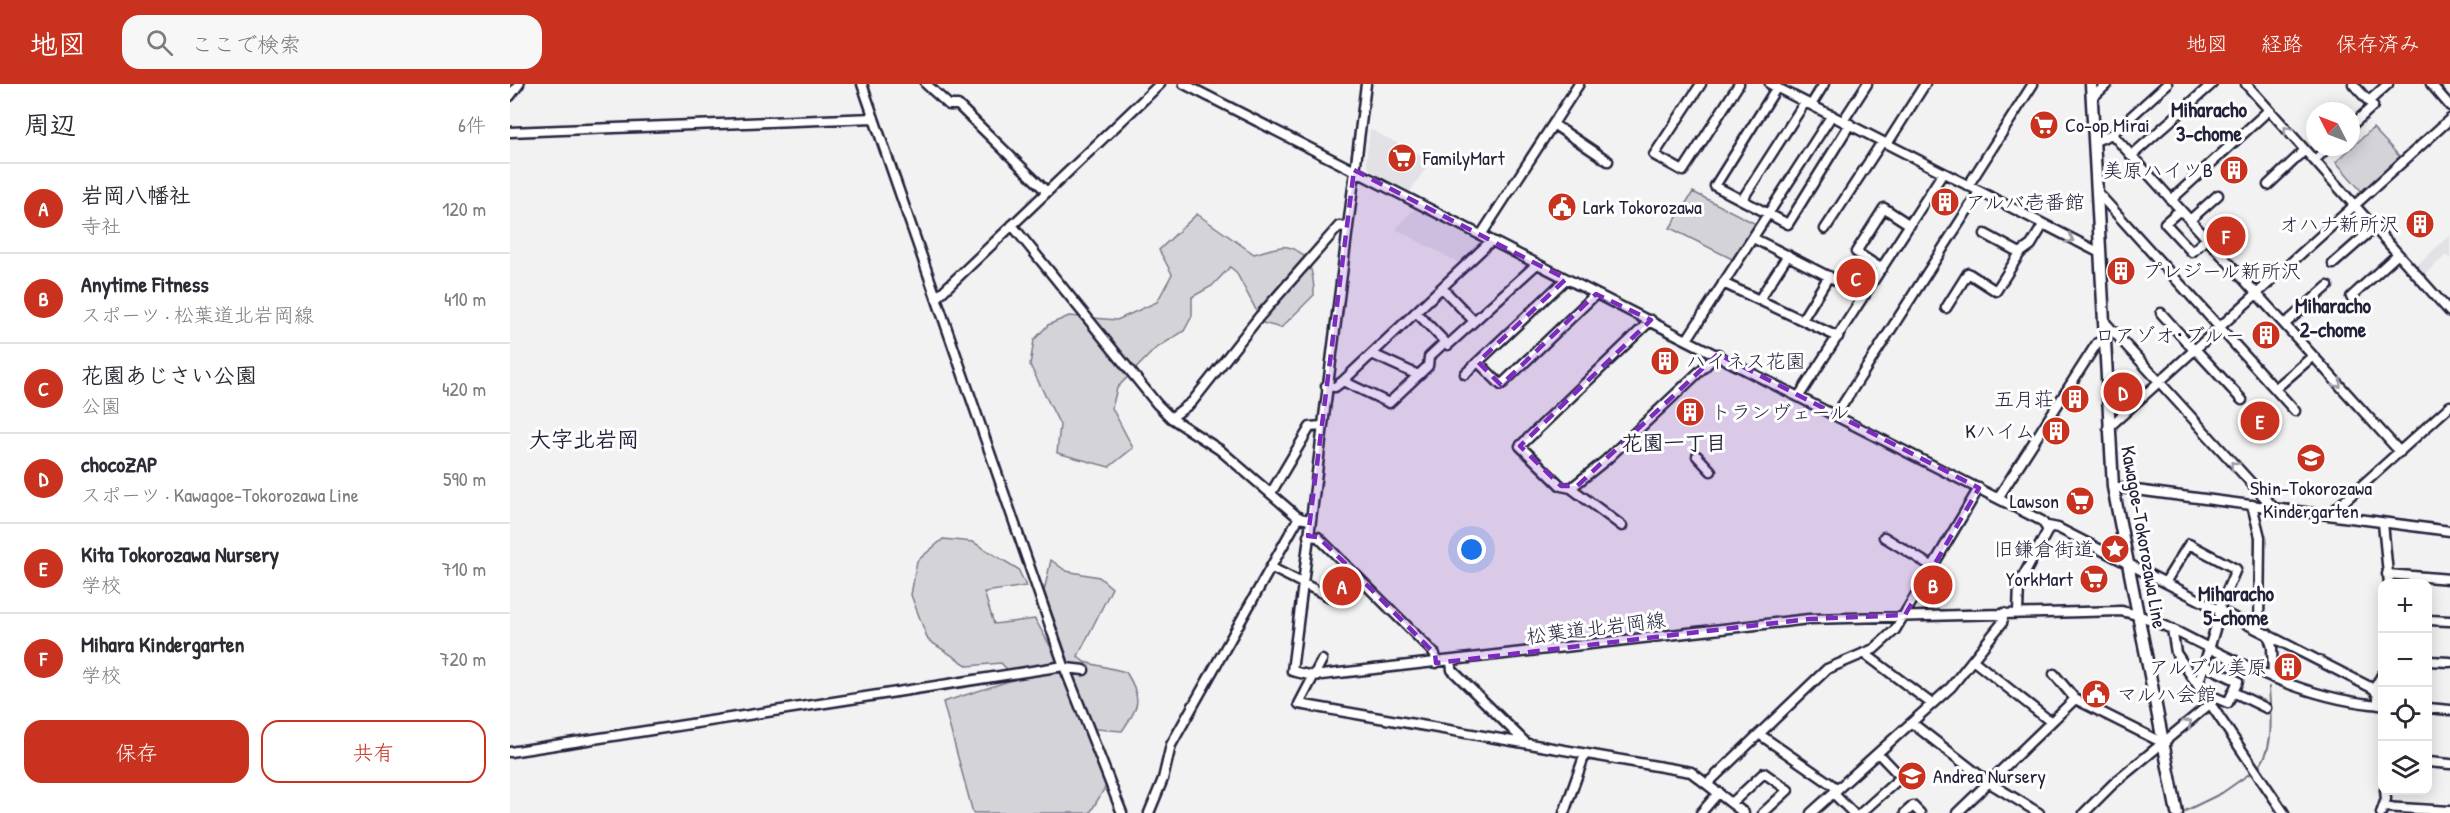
<!DOCTYPE html>
<html lang="ja">
<meta charset="utf-8">
<style>
body{margin:0;font-family:"Patrick Hand","Klee One",sans-serif;background:#f7f7f7;color:#2b2b33}
.controls{position:absolute;right:18px;bottom:18px;display:grid;overflow:hidden;border-radius:12px;box-shadow:0 3px 15px #0003}
.controls button{width:54px;height:54px;display:grid;place-items:center;padding:0;border:0;border-bottom:2px solid #e1e1e2;background:#fff;color:#2b2b33;font:30px sans-serif}
.compass{position:absolute;left:1796px;top:18px;width:54px;height:54px;border-radius:50%;background:#fff;box-shadow:0 3px 15px #0003;rotate:312deg}
.you{position:absolute;left:962px;top:466px;width:21px;height:21px;margin:-15px;border:4px solid #fff;border-radius:50%;background:#1a73e8;box-shadow:0 0 0 9px #1a73e833}
.badge{display:grid;place-items:center;width:39px;height:39px;border-radius:50%;background:#c8321e;color:#fff;font-size:20px;font-weight:700}
.pin{position:absolute;translate:-50% -50%;border:3px solid #fff;box-shadow:0 2px 6px #0006}
.list{margin:0;padding:0;list-style:none}
h2{display:flex;justify-content:space-between;align-items:center;height:78px;margin:0;padding:0 24px;font-size:26px}
h2 small{font-size:20px;font-weight:400;color:#7c7c81}
.list li{display:grid;grid-template-columns:39px 1fr auto;gap:18px;align-items:center;box-sizing:border-box;height:90px;padding:0 24px;border-top:2px solid #e1e1e2}
.list b{display:block;font-size:22px;white-space:nowrap}
.list p{margin:0;font-size:20px;white-space:nowrap;color:#7c7c81}
.list em{font-size:20px;font-style:normal;color:#7c7c81}
.actions{display:flex;gap:12px;padding:18px 24px}
.actions a{flex:1;padding:14px 0;border:2px solid #c8321e;border-radius:18px;text-align:center;font-size:21px;color:#c8321e}
.actions .main{background:#c8321e;color:#fff}
.icon{flex:none;width:33px;height:33px;fill:none;stroke:currentColor;stroke-width:2;stroke-linecap:round;stroke-linejoin:round}
.map{position:relative;flex:none;width:1940px;height:729px;overflow:hidden}
header{display:flex;align-items:center;gap:36px;box-sizing:border-box;height:84px;padding:0 30px;background:#c8321e;color:#fff}
header strong{font-size:28px}
nav{display:flex;gap:33px;margin-inline-start:auto;font-size:21px}
.search{width:420px;height:54px;background:#f7f7f7;display:flex;align-items:center;gap:15px;box-sizing:border-box;padding:0 21px;border-radius:18px;color:#7c7c81;font-size:22px}
main{display:flex}
aside{flex:1;background:#fff}
.map>svg:first-child{display:block}
</style>
<header>
<strong>地図</strong>
<div class="search"><svg class="icon" aria-label="search" viewBox="0 0 24 24"><circle cx="10" cy="10" r="6"/><path d="M15 15l6 6"/></svg>ここで検索</div>
<nav><a>地図</a><a>経路</a><a>保存済み</a></nav>
</header>
<main>
<aside>
<h2>周辺<small>6件</small></h2>
<ul class="list">
<li><span class="badge">A</span><div><b>岩岡八幡社</b><p>寺社</p></div><em>120 m</em></li>
<li><span class="badge">B</span><div><b>Anytime Fitness</b><p>スポーツ · 松葉道北岩岡線</p></div><em>410 m</em></li>
<li><span class="badge">C</span><div><b>花園あじさい公園</b><p>公園</p></div><em>420 m</em></li>
<li><span class="badge">D</span><div><b>chocoZAP</b><p>スポーツ · Kawagoe-Tokorozawa Line</p></div><em>590 m</em></li>
<li><span class="badge">E</span><div><b>Kita Tokorozawa Nursery</b><p>学校</p></div><em>710 m</em></li>
<li><span class="badge">F</span><div><b>Mihara Kindergarten</b><p>学校</p></div><em>720 m</em></li>
</ul>
<div class="actions"><a class="main">保存</a><a>共有</a></div>
</aside>
<div class="map">
<svg width="1940" height="729" viewBox="0 0 1940 729">
<rect width="100%" height="100%" fill="#f2f2f3"/>
<filter id="ink" filterUnits="userSpaceOnUse"><feTurbulence type="fractalNoise" baseFrequency=".0167" numOctaves="2"/><feDisplacementMap in="SourceGraphic" scale="12" xChannelSelector="R" yChannelSelector="G"/><feConvolveMatrix kernelMatrix="1 2 1 2 8 2 1 2 1" color-interpolation-filters="sRGB"/></filter>
<g filter="url(#ink)">
<path fill="#e2e2e6" d="M860,45L921,77L899,109L862,90L856,78Z
M909,124L974,157V160L953,181L886,145L904,125Z
M1940,151V175L1936,171L1913,192L1905,183Z"/>
<path fill="#d3d3d8" stroke="#7a7a8a" stroke-width="1.5" d="M1863,44L1891,74L1853,109L1826,78Z
M1183,108L1246,140L1224,176L1160,144Z
M687,130L744,170C753,168 769,161 778,163C801,168 804,192 804,211L771,244L753,239L726,188L720,183L702,202L682,213V232L674,247L645,265L607,304L602,324L623,364L599,383L547,369L550,341L520,281L524,256L538,241L559,232L607,236L647,218L662,190L649,166Z
M433,455L463,458L508,485L516,502L474,508L484,540L525,535L548,576L558,575L534,507L541,476L556,487L589,493L602,504L568,572L574,578L616,588C633,615 629,622 612,647L573,644L596,702L580,729H463L433,618L506,595L491,579L458,582L418,556L401,511L407,477Z"/>
<g fill="none" stroke-linecap="round" stroke-linejoin="round">
<path stroke="#727282" stroke-width="2" d="M1747,684C1766,666 1760,627 1759,603
M1675,727L1712,709L1742,688"/>
<g stroke="#22223b" stroke-width="13">
<path id="minor" d="M352,0L554,582L612,729
M416,0L439,21H448L536,107
M674,0L1532,437L1538,446L1509,500L1508,528
M856,0L782,587L803,592L1299,535L1611,527C1643,533 1670,550 1699,564C1755,592 1810,617 1872,621
M1191,0L1144,71L1173,87L1229,0
M1260,0L1590,169
M1736,0L1940,228
M1921,0L1940,22
M1267,3L1205,102L1278,140L1340,40
M0,12L9,0
M1582,14L1597,0
M1859,17L1878,0
M1301,21L1314,0
M1333,37L1357,0
M1043,40L1098,77
M1841,42L1863,22L1843,0
M0,48L364,34
M1602,50L1890,368
M1585,57L1602,50L1657,0
M1377,60L1415,0
M1621,72L1702,0
M1805,76L1818,63
M1758,101L1795,66
M1458,102L1523,0
M1587,108L1785,327
M1232,116L1295,18
M1661,116L1759,26
M1670,126L1655,139L1682,168L1697,154
M1680,136L1708,111
M502,141L647,320L661,334L710,366L789,434L800,436
M1315,145L1372,58
M971,151L1069,0
M1243,154L1355,211
M1510,169L1521,161L1533,141
M1823,180L1865,143
M1372,185L1346,168L1374,124L1400,141
M1213,199L1328,253
M932,204L964,237
M1841,213L1888,170
M426,214L650,0
M1249,216L1278,171
M1436,224L1458,189L1486,207L1510,169L1475,150
M906,228L938,261L1027,180
M1651,229L1684,266
M1292,236L1319,192
M1593,236L1764,424
M1775,240L1818,202
M1178,254L1322,31
M1685,265L1732,316
M862,270L908,291
M968,278L991,301L1086,210
M955,290L1056,195
M833,297L879,319L918,282L919,273L935,258
M816,302L825,303L833,297L981,157
M1765,305L1803,272
M1289,312L1433,89
M1326,331L1469,108
M661,334L682,318L749,233L829,142L836,143
M1598,344L1940,35
M1187,372L1201,387
M1603,403L1940,447
M1061,404L1096,376L1208,270
M761,409L800,343L811,342
M1488,414L1587,259L1594,258
M1742,421L1750,453L1749,546
M1819,431L1940,322
M1873,439L1879,500
M1112,442L1061,404L1051,402L1010,362L1141,236
M1538,442L1548,444L1864,605L1868,612V621
M798,452L808,453L925,570L926,579
M1374,453L1423,483
M762,484L824,515
M1877,490L1940,495
M1656,497L1679,460L1726,485L1709,525V532L1688,601
M1918,536L1940,537
M1662,545L1666,569L1774,729
M1758,550L1762,563L1763,594
M1354,569L1422,620
M812,576L789,620L1181,688L1234,729
M1464,577L1541,638
M1918,577L1940,578
M941,578L942,586L1016,659
M1694,581L1728,597L1718,619L1695,609
M556,584L574,586
M1544,590L1565,615
M1864,605L1872,591
M1723,608L1756,624
M1918,624L1940,626
M1402,639L1478,698L1529,729
M1249,650L1317,585L1364,565L1385,546L1469,404
M0,668L554,582
M1918,678L1940,680
M1198,699L1249,650L1328,705
M1323,709L1343,729
M1222,719L1254,689L1278,706L1253,729
M1874,723L1940,727
M639,729L653,695L661,661L789,433
M1054,729L1075,670
M1191,729L1209,708
M1301,729L1441,603L1492,539L1494,529
M1351,729L1391,693L1369,670
M1395,729L1403,722L1410,729
M1447,729L1565,615L1655,660
M1574,729L1603,700L1701,619
M1871,729L1876,715L1875,706"/>
</g>
<g stroke="#22223b" stroke-width="15">
<path id="major" d="M1581,0L1603,403L1667,729"/>
</g>
<use href="#minor" stroke="#fff" stroke-width="8"/>
<use href="#major" stroke="#fff" stroke-width="10"/>
</g>
<defs><path id="oneway-chevron" d="M-2-3.5L2.5 0L-2 3.5" fill="none" stroke-width="1.6" stroke-linecap="round" stroke-linejoin="round" transform="scale(1.5)"/></defs>
<g stroke="#9c9ca7">
<use href="#oneway-chevron" transform="translate(1777 46) rotate(-131)"/>
<use href="#oneway-chevron" transform="translate(1560 155) rotate(27)"/>
<use href="#oneway-chevron" transform="translate(1828 300) rotate(48)"/>
<use href="#oneway-chevron" transform="translate(1724 381) rotate(-132)"/>
<use href="#oneway-chevron" transform="translate(1678 639) rotate(-41)"/>
</g>
</g>
<path fill="#7b2cbf" fill-opacity="0.2" stroke="#7b2cbf" stroke-width="4.5" stroke-dasharray="12 8" stroke-linejoin="round" d="M844,86L1056,195L968,278L991,301L1086,210L1141,236L1010,362L1051,402H1067L1208,270L1469,404L1395,531L1299,535L926,579L925,570L843,487L808,453L798,452Z"/>
<defs>
<g id="supermarket-disc" transform="scale(1.5)"><circle r="9.5" fill="#c8321e" stroke="#fff"/><path d="M-6-5.5h2.5l.6 2H6L4.5 2H-2.5L-4.4-4H-6ZM-1.5 3.2a1.3 1.3 0 1 0 .1 0ZM3 3.2a1.3 1.3 0 1 0 .1 0Z" fill="#fff"/></g>
<g id="building-disc" transform="scale(1.5)"><circle r="9.5" fill="#c8321e" stroke="#fff"/><path d="M-4-6H4V6H1V3H-1V6H-4ZM-2.5-4.3h1.7v1.8h-1.7ZM.8-4.3h1.7v1.8H.8ZM-2.5-1h1.7V.8h-1.7ZM.8-1h1.7V.8H.8Z" fill="#fff"/></g>
<g id="civic-disc" transform="scale(1.5)"><circle r="9.5" fill="#c8321e" stroke="#fff"/><path d="M-.6-6.5H3V-4.5H.6V-3L4-1V1h2V6H-6V1h2V-1L-.6-3ZM-1.2 2.5V6h2.4V2.5Z" fill="#fff"/></g>
<g id="school-disc" transform="scale(1.5)"><circle r="9.5" fill="#c8321e" stroke="#fff"/><path d="M0-5L7-2L0 1L-7-2ZM-4 1L0 2.5L4 1V4Q0 6-4 4Z" fill="#fff"/></g>
<g id="sight-disc" transform="scale(1.5)"><circle r="9.5" fill="#c8321e" stroke="#fff"/><path d="M0-6L1.8-2.2L6-1.7L2.9 1.2L3.7 5.4L0 3.3L-3.7 5.4L-2.9 1.2L-6-1.7L-1.8-2.2Z" fill="#fff"/></g>
</defs>
<g fill-rule="evenodd">
<use href="#supermarket-disc" x="1534" y="41"/>
<use href="#supermarket-disc" x="892" y="74"/>
<use href="#building-disc" x="1724" y="86"/>
<use href="#building-disc" x="1435" y="118"/>
<use href="#civic-disc" x="1052" y="123"/>
<use href="#building-disc" x="1910" y="140"/>
<use href="#building-disc" x="1611" y="187"/>
<use href="#building-disc" x="1756" y="251"/>
<use href="#building-disc" x="1155" y="277"/>
<use href="#building-disc" x="1565" y="315"/>
<use href="#building-disc" x="1180" y="328"/>
<use href="#building-disc" x="1546" y="347"/>
<use href="#school-disc" x="1801" y="374"/>
<use href="#supermarket-disc" x="1570" y="417"/>
<use href="#sight-disc" x="1605" y="465"/>
<use href="#supermarket-disc" x="1584" y="495"/>
<use href="#building-disc" x="1778" y="583"/>
<use href="#civic-disc" x="1586" y="610"/>
<use href="#school-disc" x="1402" y="692"/>
</g>
<g text-anchor="middle" stroke-width="6" stroke-linejoin="round" paint-order="stroke">
<g font-size="20" fill="#22223b" stroke="#fff" text-anchor="start">
<text x="1555" y="48">Co-op Mirai</text>
<text x="913" y="81">FamilyMart</text>
<text x="1703" y="93" text-anchor="end">美原ハイツB</text>
<text x="1456" y="125">アルバ壱番館</text>
<text x="1073" y="130">Lark Tokorozawa</text>
<text x="1889" y="147" text-anchor="end">オハナ新所沢</text>
<text x="1632" y="194">プレジール新所沢</text>
<text x="1735" y="258" text-anchor="end">ロアゾオ･ブルー</text>
<text x="1176" y="284">ハイネス花園</text>
<text x="1544" y="322" text-anchor="end">五月荘</text>
<text x="1201" y="335">トランヴェール</text>
<text x="1525" y="354" text-anchor="end">Kハイム</text>
<text x="1801" y="411" text-anchor="middle">Shin-Tokorozawa<tspan x="1801" dy="23">Kindergarten</tspan></text>
<text x="1549" y="424" text-anchor="end">Lawson</text>
<text x="1584" y="472" text-anchor="end">旧鎌倉街道</text>
<text x="1563" y="502" text-anchor="end">YorkMart</text>
<text x="1757" y="590" text-anchor="end">アルブル美原</text>
<text x="1607" y="617">マルハ会館</text>
<text x="1423" y="699">Andrea Nursery</text>
</g>
<g font-size="20" fill="#22223b" stroke="#fff">
<text transform="translate(1634 453) rotate(80)" y="7">Kawagoe-Tokorozawa Line</text>
<text transform="translate(1086 544) rotate(-7)" y="7">松葉道北岩岡線</text>
</g>
<g font-size="21" font-weight="bold" fill="#22223b" stroke="#fff">
<text x="1699" y="33">Miharacho<tspan x="1699" dy="24">3-chome</tspan></text>
<text x="1823" y="229">Miharacho<tspan x="1823" dy="24">2-chome</tspan></text>
<text x="1164" y="366">花園一丁目</text>
<text x="1726" y="517">Miharacho<tspan x="1726" dy="24">5-chome</tspan></text>
</g>
<g font-size="22" font-weight="bold" fill="#22223b" stroke="#fff">
<text x="74" y="363">大字北岩岡</text>
</g>
</g>
</svg>
<div class="controls">
<button>+</button>
<button>−</button>
<button><svg class="icon" aria-label="locate" viewBox="0 0 24 24"><circle cx="12" cy="12" r="6"/><path d="M12 2v4M12 18v4M2 12h4M18 12h4"/></svg></button>
<button><svg class="icon" aria-label="layers" viewBox="0 0 24 24"><path d="M12 4l9 5-9 5-9-5zM3 14l9 5 9-5"/></svg></button>
</div>
<svg class="compass" viewBox="-18 -18 36 36"><path d="M0-13l5 13h-10z" fill="#e53935"/><path d="M0 13l5-13h-10z" fill="#7c7c81"/></svg>
<div class="you"></div>
<div class="pin badge" style="left:832px;top:502px">A</div>
<div class="pin badge" style="left:1423px;top:501px">B</div>
<div class="pin badge" style="left:1346px;top:194px">C</div>
<div class="pin badge" style="left:1613px;top:308px">D</div>
<div class="pin badge" style="left:1750px;top:337px">E</div>
<div class="pin badge" style="left:1716px;top:152px">F</div>
</div>
</main>
